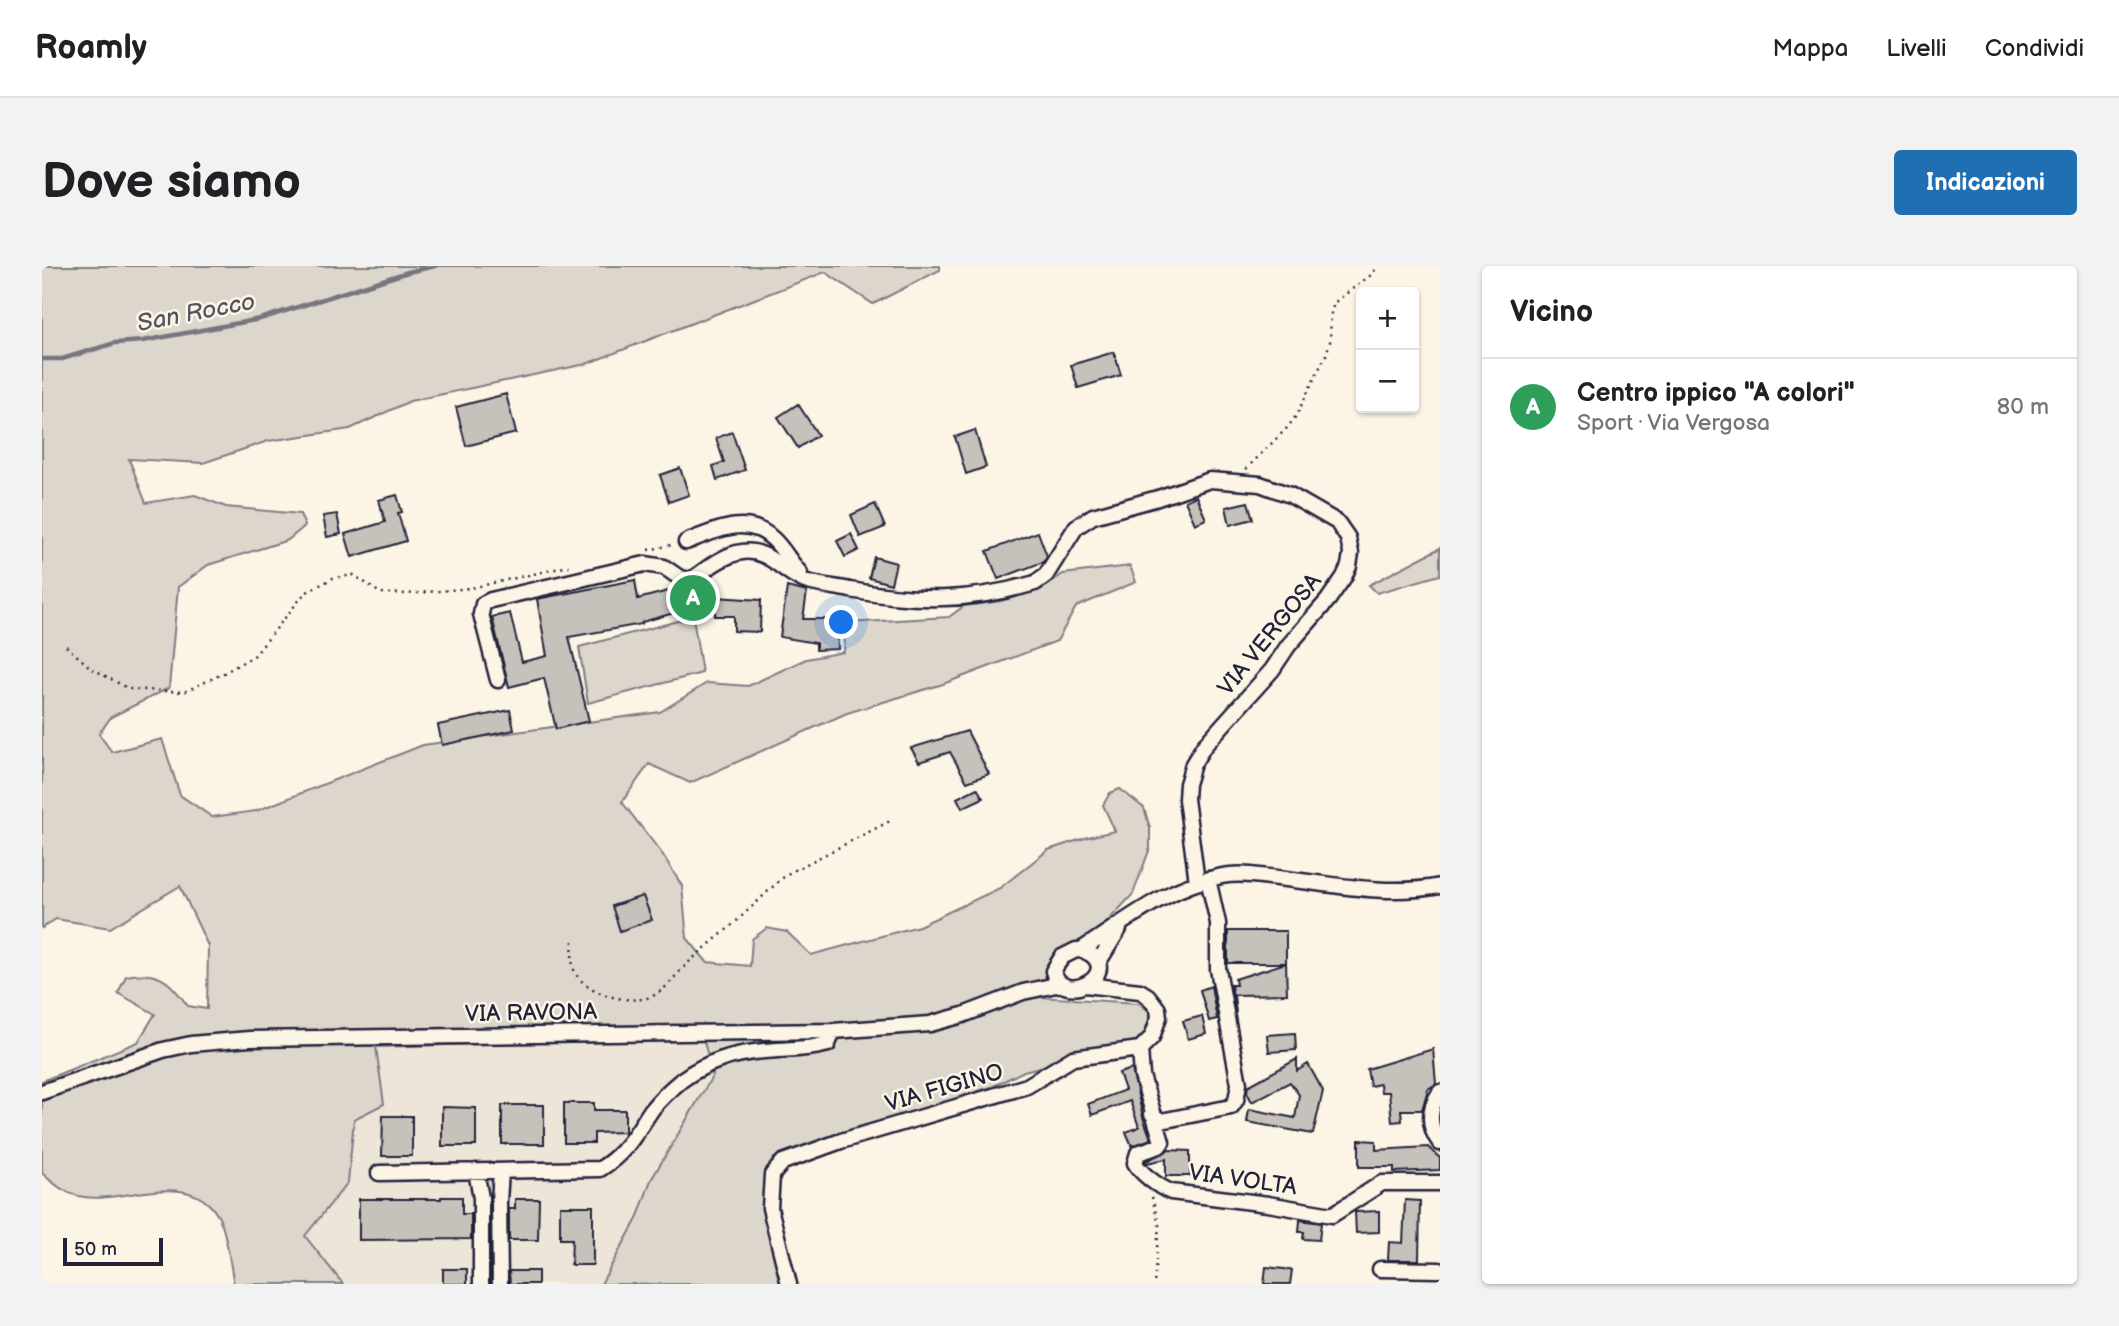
<!DOCTYPE html>
<html lang="it">
<meta charset="utf-8">
<style>
body{margin:0;font-family:"Balsamiq Sans",sans-serif;background:#f2f2f2;color:#202124}
.controls{position:absolute;right:21px;top:21px;display:grid;overflow:hidden;border-radius:7px;box-shadow:0 2px 5px #0004}
.controls button{width:63px;height:63px;display:grid;place-items:center;padding:0;border:0;border-bottom:2px solid #e0e0e0;background:#fff;color:#202124;font:35px sans-serif}
.scale{position:absolute;left:21px;bottom:18px;width:100px;box-sizing:border-box;padding-left:7px;border:4px solid #22223b;border-top:0;font-size:19px;line-height:24px;white-space:nowrap;color:#22223b;-webkit-text-stroke:5px #fcf5e5;paint-order:stroke}
.you{position:absolute;left:800px;top:357px;width:24px;height:24px;margin:-18px;border:5px solid #fff;border-radius:50%;background:#1a73e8;box-shadow:0 0 0 10px #1a73e833}
.badge{display:grid;place-items:center;width:46px;height:46px;border-radius:50%;background:#1f6fb2;color:#fff;font-size:23px;font-weight:700}
.pin{position:absolute;translate:-50% -50%;border:4px solid #fff;box-shadow:0 2px 7px #0006}
.list{margin:0;padding:0;list-style:none}
h2{display:flex;justify-content:space-between;align-items:center;height:91px;margin:0;padding:0 28px;font-size:30px}
h2 small{font-size:23px;font-weight:400;color:#757577}
.list li{display:grid;grid-template-columns:46px 1fr auto;gap:21px;align-items:center;box-sizing:border-box;height:98px;padding:0 28px;border-top:2px solid #e0e0e0}
.list b{display:block;font-size:26px;white-space:nowrap}
.list p{margin:0;font-size:23px;white-space:nowrap;color:#757577}
.list em{font-size:23px;font-style:normal;color:#757577}
.map{position:relative;flex:none;width:1398px;height:1018px;overflow:hidden;border-radius:7px}
header{display:flex;align-items:center;gap:42px;box-sizing:border-box;height:98px;padding:0 35px;background:#fff;border-bottom:2px solid #e0e0e0}
header strong{font-size:33px}
nav{display:flex;gap:38px;margin-inline-start:auto;font-size:24px}
.intro{display:flex;align-items:center;justify-content:space-between;box-sizing:border-box;height:168px;padding:0 42px}
h1{margin:0;font-size:49px}
.button{padding:18px 32px;border-radius:7px;background:#1f6fb2;color:#fff;font-size:24px;font-weight:700}
main{display:flex;gap:42px;padding:0 42px}
aside{flex:1;background:#fff;border-radius:7px;box-shadow:0 2px 5px #0004}
.map>svg:first-child{display:block}
</style>
<header>
<strong>Roamly</strong>
<nav><a>Mappa</a><a>Livelli</a><a>Condividi</a></nav>
</header>
<div class="intro"><h1>Dove siamo</h1><a class="button">Indicazioni</a></div>
<main>
<div class="map">
<svg width="1398" height="1018" viewBox="0 0 1398 1018">
<rect width="100%" height="100%" fill="#fcf5e5"/>
<filter id="ink" filterUnits="userSpaceOnUse"><feTurbulence type="fractalNoise" baseFrequency=".0143" numOctaves="2"/><feDisplacementMap in="SourceGraphic" scale="14" xChannelSelector="R" yChannelSelector="G"/><feConvolveMatrix kernelMatrix="1 2 1 2 8 2 1 2 1" color-interpolation-filters="sRGB"/></filter>
<g filter="url(#ink)">
<path fill="#ece5d8" d="M661,772L671,808L609,914L595,953L559,1018H301L263,971L306,916L312,853L334,781Z"/>
<path fill="#dcd6cc" stroke="#7f7c84" stroke-width="2" d="M0,0H898V4L831,38L783,6L544,98L368,135L308,163L226,175L161,197L87,193L104,237L153,229L184,241L258,248L263,260L246,274L166,299L136,321L127,422L69,451L57,468L70,486L120,473L138,529L170,551L214,545L381,479L618,446L665,417L706,420L764,393L802,386L804,357L907,351L922,340L959,335L999,323L1021,308L1088,300L1094,316L1034,341L1015,375L901,418L805,447L648,517L607,498L580,536L621,589L640,620L645,672L665,696L708,700L710,673L725,662L745,666L769,689L877,660L958,622L1006,584L1046,571L1073,565L1061,539L1068,527L1078,523L1102,542L1108,562V582L1091,628L996,731L1097,737L1109,747L1103,767L1092,777L982,805L952,820L732,892L720,938L738,1018H559L595,953L609,914L671,809L661,772L334,781L342,838L312,853L306,916L263,970L301,1018H192C188,999 185,966 176,950C147,900 80,940 36,930C21,926 10,917 0,907V815L96,776L113,748L76,727L84,710C118,704 127,715 146,740L165,743L166,680L138,620L68,662L14,653L0,662Z
M1398,282V309L1335,327L1327,319Z
M651,351L660,407L546,437L537,381Z"/>
<g fill="none" stroke-linecap="round" stroke-linejoin="round">
<path stroke="#78757e" stroke-width="4.5" d="M0,93H20L73,77L101,75L218,53L366,6L393,0"/>
</g>
<path fill="#c6c1bb" stroke="#22223b" stroke-width="2" d="M1072,86L1079,109L1036,122L1029,99Z
M464,128L474,167L424,180L414,141Z
M756,138L776,169L756,182L736,151Z
M933,164L944,201L924,208L913,171Z
M690,166L703,204L675,214L671,200L682,196L674,172Z
M638,202L647,229L627,236L618,209Z
M355,229L360,246L356,247L364,275L310,291L303,268L343,256L337,234Z
M1154,230L1164,253L1153,258L1143,235Z
M1206,236L1211,253L1188,259L1184,241Z
M833,238L843,261L818,271L809,249Z
M295,248L299,268L285,271L281,250Z
M996,266L1005,290L1001,296L956,313L945,285Z
M809,268L817,284L803,291L795,275Z
M832,291L854,297L849,318L827,312Z
M593,314L596,333L626,325L632,347L600,356V358L527,371L547,455L514,463L502,412L467,421L450,351L468,347L480,396L505,390L495,333Z
M745,321L765,326L761,353H795L796,383L774,384V377L738,371Z
M673,331L719,334L718,366L692,365V350H673Z
M468,444L472,464L400,479L396,459Z
M925,465L947,508L925,516L908,486L877,496L869,482Z
M935,522L941,532L920,542L915,532Z
M601,630L610,654L578,665L570,640Z
M1186,665H1244V697H1186Z
M1244,697L1245,728L1192,729L1194,747L1189,719H1194L1193,713Z
M1169,720L1175,753L1167,755L1158,724Z
M1160,750L1164,768L1146,773L1141,755Z
M1253,767L1254,784L1227,786L1225,769Z
M1391,783L1394,818L1386,823L1380,844H1359L1360,855L1350,856L1347,826H1339L1338,818L1328,820L1325,803Z
M1255,793V805L1266,798L1281,825L1271,868L1205,856L1207,843L1253,852L1257,829L1248,816L1210,836L1205,826L1206,820Z
M1090,803L1101,851L1109,873L1090,880L1084,866L1097,861L1088,835L1050,849L1046,838L1083,824L1077,807Z
M522,837H552V844H583V866L552,867V877H522Z
M460,839H502V878H460Z
M400,841L434,842V880H400Z
M341,850H370V890H340Z
M1317,874L1334,875V884L1386,881L1398,892V904L1352,906V901H1317Z
M1126,884L1148,885V910H1124V893L1105,897L1104,895Z
M399,931H420V948H429V973L317,974V933H399Z
M473,933H497L496,974H467V943H473Z
M1363,934L1378,935L1377,994H1346L1347,976L1361,977Z
M518,940H551V999H529L530,973H518Z
M1337,945V966L1314,967L1313,946Z
M1258,954L1279,957L1277,974L1261,973L1262,966H1257Z
M1224,1001L1250,1004L1248,1018H1222Z
M401,1003H425V1018H401Z
M467,1005H496V1018H468Z"/>
<g fill="none" stroke-linecap="round" stroke-linejoin="round">
<g stroke="#22223b" stroke-width="19">
<path id="minor" d="M644,276C672,265 705,248 731,273C741,282 748,296 758,307
M456,414L439,348L441,338L449,334L603,298L622,301L638,312L649,314C663,304 683,288 700,286C728,282 742,309 766,316C780,320 795,321 808,324C874,336 929,336 993,317L1004,309L1034,261L1051,250L1116,232L1168,214L1218,218L1248,229L1295,256L1306,272L1309,287L1307,300L1302,311L1286,334L1246,380L1230,404L1162,480L1151,498L1145,518L1144,533L1155,616
M1034,684C1041,684 1044,685 1050,689C1076,710 1020,741 1011,705L1020,691Z
M1039,684C1086,654 1124,621 1180,610C1200,606 1224,611 1244,613C1294,619 1348,630 1398,620
M1056,697L1077,663
M1098,783L1100,810L1120,876L1117,880L1096,887L1093,897C1099,908 1117,921 1129,926L1226,938L1290,949L1340,917H1398
M0,826L121,784L149,778L207,773L791,765L888,758L921,749L981,726L1019,718
M1398,826C1386,843 1386,861 1398,877
M1110,848L1119,855L1189,841L1194,834L1197,818L1176,703V657L1166,613
M434,905L439,932V1018
M337,907L558,903C583,888 594,867 610,843C618,833 631,821 641,813C664,796 694,787 722,785C744,783 765,784 786,778L791,765
M1338,1003L1398,1004
M458,1018L457,935L459,905
M747,1018L728,942L730,909L741,896L799,875L985,820L1031,792L1098,783L1110,771L1117,751L1116,743L1106,730L1098,725L1043,719"/>
</g>
<path stroke="#22223b" stroke-width="2.5" stroke-dasharray="2 5" stroke-linecap="butt" d="M1204,203L1245,162L1254,150L1284,89L1288,76L1289,45L1293,36L1329,9L1336,0
M606,284L630,279
M24,380L49,402L87,423L142,426L182,407L213,389L263,327L291,312L312,309L338,327L365,328L429,322L527,300
M531,675C529,701 529,711 553,724C565,732 591,736 605,732C621,728 631,712 642,701C661,682 684,666 703,647C718,634 731,619 747,607L850,554
M1110,931L1117,959L1112,1018"/>
<use href="#minor" stroke="#fcf5e5" stroke-width="14"/>
</g>
</g>
<g text-anchor="middle" stroke-width="5" stroke-linejoin="round" paint-order="stroke">
<g font-size="23" fill="#22223b" stroke="#fcf5e5">
<text transform="translate(1227 368) rotate(-51)" y="8">VIA VERGOSA</text>
<text transform="translate(489 746) rotate(-1)" y="8">VIA RAVONA</text>
<text transform="translate(902 821) rotate(-16)" y="8">VIA FIGINO</text>
<text transform="translate(1201 913) rotate(8)" y="8">VIA VOLTA</text>
</g>
<g font-size="24" font-style="italic" fill="#545362" stroke="#fcf5e5">
<text transform="translate(154 46) rotate(-11)" y="8">San Rocco</text>
</g>
</g>
</svg>
<div class="controls">
<button>+</button>
<button>−</button>
</div>
<div class="scale">50 m</div>
<div class="you"></div>
<div class="pin badge" style="left:651px;top:332px;background:#2e9e5b">A</div>
</div>
<aside>
<h2>Vicino<small></small></h2>
<ul class="list">
<li><span class="badge" style="background:#2e9e5b">A</span><div><b>Centro ippico &quot;A colori&quot;</b><p>Sport · Via Vergosa</p></div><em>80 m</em></li>
</ul>
</aside>
</main>
